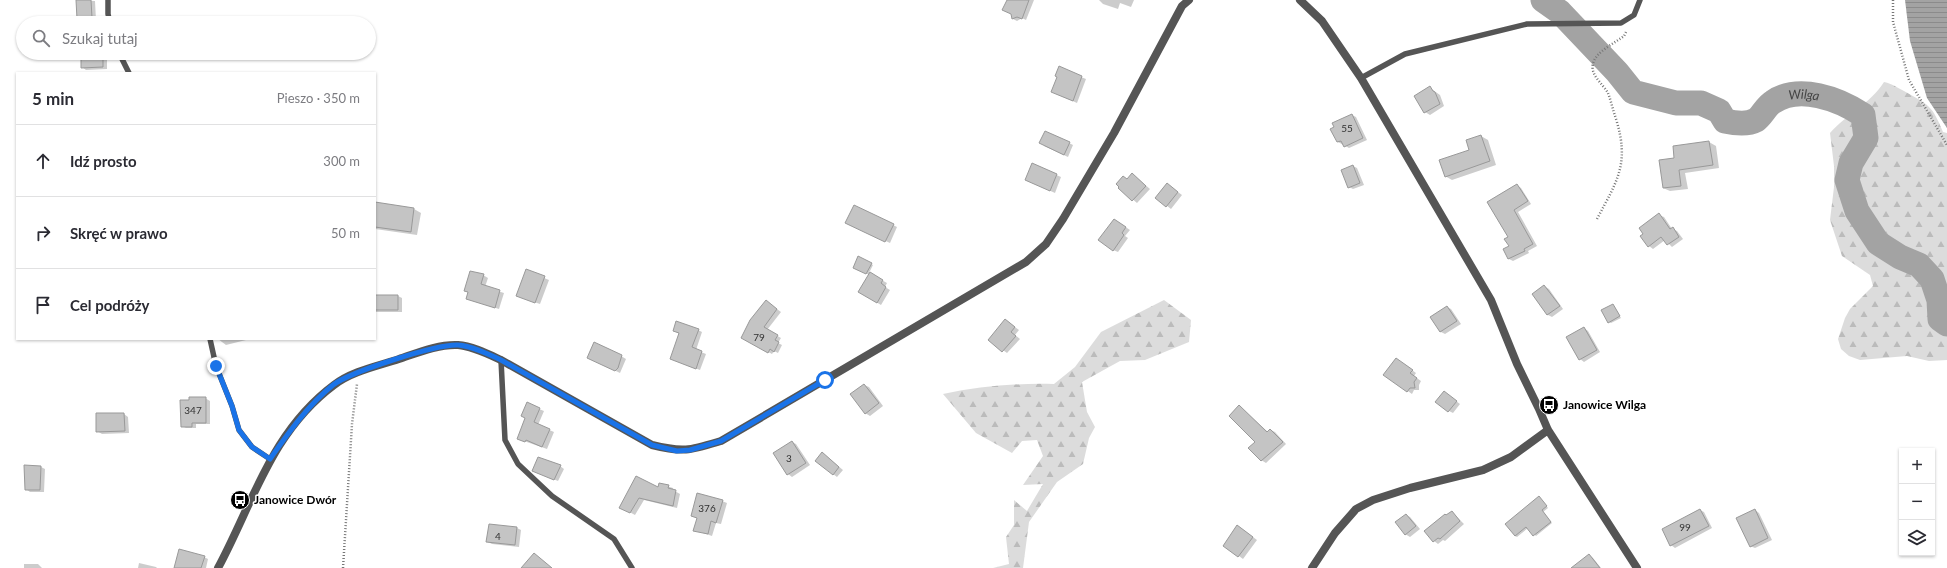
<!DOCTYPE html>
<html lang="pl">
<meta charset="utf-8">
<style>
body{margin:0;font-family:Lato,sans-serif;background:#f2f2f3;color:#2b2b33}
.controls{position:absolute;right:12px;bottom:12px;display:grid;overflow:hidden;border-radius:0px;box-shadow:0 1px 3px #0004}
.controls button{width:36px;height:36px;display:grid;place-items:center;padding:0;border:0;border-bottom:1px solid #e1e1e2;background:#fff;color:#2b2b33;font:20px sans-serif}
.stop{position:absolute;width:12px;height:12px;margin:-9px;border:3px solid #1a73e8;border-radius:50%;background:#fff}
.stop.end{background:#1a73e8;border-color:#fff;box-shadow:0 1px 4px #0008}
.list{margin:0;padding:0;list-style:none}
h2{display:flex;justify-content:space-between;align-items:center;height:52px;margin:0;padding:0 16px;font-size:17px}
h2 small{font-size:13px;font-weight:400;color:#7c7c81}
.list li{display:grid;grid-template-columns:26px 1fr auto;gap:12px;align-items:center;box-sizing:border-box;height:72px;padding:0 16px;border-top:1px solid #e1e1e2}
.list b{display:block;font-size:15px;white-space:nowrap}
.list em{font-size:13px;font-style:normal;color:#7c7c81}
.icon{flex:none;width:22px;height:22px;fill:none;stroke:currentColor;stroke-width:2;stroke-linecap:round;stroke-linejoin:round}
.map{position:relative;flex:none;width:1947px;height:568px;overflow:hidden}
.search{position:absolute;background:#fff;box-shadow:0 1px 3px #0004;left:16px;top:16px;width:360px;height:44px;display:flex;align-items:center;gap:10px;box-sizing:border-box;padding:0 14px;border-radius:22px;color:#7c7c81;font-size:15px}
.panel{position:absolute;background:#fff;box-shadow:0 1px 3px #0004;left:16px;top:72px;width:360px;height:268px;border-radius:0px}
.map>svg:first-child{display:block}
</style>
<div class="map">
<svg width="1947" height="568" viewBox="0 0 1947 568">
<defs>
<pattern id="forest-firs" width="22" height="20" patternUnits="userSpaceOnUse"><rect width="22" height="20" fill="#dcdcdc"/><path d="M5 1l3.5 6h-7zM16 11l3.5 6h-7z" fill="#bbb"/></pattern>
<pattern id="water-rules" width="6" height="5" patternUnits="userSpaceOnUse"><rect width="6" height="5" fill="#a3a3a3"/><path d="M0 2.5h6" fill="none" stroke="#8b8b8b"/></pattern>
</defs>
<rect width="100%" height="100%" fill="#fff"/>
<path fill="url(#forest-firs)" d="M1884,82C1893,84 1896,87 1904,91C1929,105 1932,105 1943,132L1947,133V360L1929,361L1907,356L1860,360L1849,356L1841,349L1838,339L1845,318L1850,309L1873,286L1870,275L1842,256L1830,220L1834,187V166L1830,133C1847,114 1870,104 1884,82Z
M1164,300L1191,320L1189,342L1145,360L1120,361L1082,382L1087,412L1095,427L1089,438L1083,464L1057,482L1029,522L1023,568H993L1009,564L1006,537L1014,525V500L1027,511L1043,484L1023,485L1043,456L1037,440L1022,441L1012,453L976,433L943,394C980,386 1016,383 1054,384L1075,367L1101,332Z"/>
<path fill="url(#water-rules)" d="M1905,0H1947V128L1927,98L1910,41Z"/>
<path fill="#0003" d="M77,0L95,1L96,20L82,21L78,19Z
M1008,0H1034L1026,20L1022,18L1017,21L1013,19Z
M1099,0H1134L1131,7L1120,3L1118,9L1103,4Z
M82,53H107V69L86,70L82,67Z
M1081,77L1086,79L1077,103L1057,94Z
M1430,88L1440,95L1444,106L1430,115L1425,112L1416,96Z
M1352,115L1356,117L1367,140L1349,148L1338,142Z
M1481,136L1488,140L1496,165L1452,180L1445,176L1470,150Z
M1709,142L1716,146L1719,168L1685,173L1688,189L1670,191L1663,188L1676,158Z
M1069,143L1073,145L1068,157L1044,146Z
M1032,164L1061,177L1055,193L1026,180Z
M1353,166L1357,168L1364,185L1353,189L1349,187Z
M1136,177L1150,189L1137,203L1119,188L1128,179Z
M1517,185L1521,188L1531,204L1518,212L1537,246L1528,251L1529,253L1513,261L1509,259L1504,250L1510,247L1509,237Z
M1171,187L1182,195L1171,209L1157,198Z
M375,203L414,209L421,213L417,235L375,229Z
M1659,215L1664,217L1672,229L1677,231L1683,239L1672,247L1665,240L1653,249L1649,246Z
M1118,222L1130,230L1125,236L1128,238L1118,252L1113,250Z
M851,225H893L897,227L890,243Z
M859,258L873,265L869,273L887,283L885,287L890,290L881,305L859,292L869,275L854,267Z
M527,271L549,280L540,304L522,298Z
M483,275L488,278L485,287L504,293L499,309L467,299Z
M1544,286L1549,289L1563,309L1552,317L1548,315L1533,294Z
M375,296H398L402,298V312H375Z
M770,304L781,312L767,330L781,338L778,343L782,345L778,353L774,351L772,354L742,338Z
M1613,305L1621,318L1611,323L1609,322Z
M1447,307L1451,309L1461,324L1445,334L1441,332L1432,317Z
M1005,320L1019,330L1015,335L1020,339L1007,353L989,340Z
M1584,328L1588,331L1600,352L1584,362L1580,359Z
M698,330L702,332L696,350L706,354L700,370L671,359L680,334L674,331Z
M218,339H246V340L226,345Z
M621,356L626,359L620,373L593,360Z
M1401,362L1416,373L1414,376L1421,381L1419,385V390H1414L1412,394L1385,375Z
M864,385L869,387L883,406L870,416L865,413Z
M1448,395L1460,404L1453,413L1449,411Z
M205,398L210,401V424H196V428H186L182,426L190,401Z
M527,404L544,411L538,425L554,432L547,449L518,439L526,418Z
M1239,406L1268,432L1271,430L1275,432L1286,444L1266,463L1261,460L1257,442Z
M124,414L128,417L129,433L102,434L97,431Z
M792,442L796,444L810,465L792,477L788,474Z
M826,456L843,470L837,477L833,474Z
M560,466L564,469L558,481L538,473Z
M41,467L45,469L44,492H30L26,489Z
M636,477L658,489L660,484L673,488V490L680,494L677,508L644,500L635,515L620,507Z
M1541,499L1548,508L1543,512L1552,523L1536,536L1528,528L1517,537L1515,536Z
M722,501L727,503L721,524L716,523L712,536L694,530L698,518L692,516Z
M1700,510L1704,512L1712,528L1675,548L1671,545Z
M1755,510L1759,513L1772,540L1755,548L1750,546Z
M1452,512L1464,524L1445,541L1443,540L1438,544L1434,541L1447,516Z
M1406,515L1410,517L1420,529L1410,537L1405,534Z
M517,528L521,530L519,547L492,544L488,542Z
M1242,529L1257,540L1243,559L1224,545Z
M1589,555L1593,558L1601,568H1573Z
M204,557L208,559L206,568H179Z
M139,563L156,567L157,568H138Z
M24,564H38L42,568H24Z"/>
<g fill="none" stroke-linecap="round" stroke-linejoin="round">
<path stroke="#a3a3a3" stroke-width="25" id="s1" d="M1543,0L1560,12L1617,72L1633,92L1676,103H1701L1719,111L1725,121C1734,123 1747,125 1756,120C1762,116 1766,106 1773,102C1799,84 1839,99 1863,115L1866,138L1851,163L1847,180L1857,211L1878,243L1900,257L1919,265L1932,279L1939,300L1940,319L1947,324"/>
</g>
<path fill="#c4c4c4" stroke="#999" d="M76,0H91L92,18L77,19Z
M1007,0H1029L1022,19L1017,17L1012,19L1011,14L1002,10Z
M81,53H103V67L81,68Z
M1059,66L1082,76L1073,101L1051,92L1057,77L1055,76Z
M1430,86L1433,91L1435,92L1440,104L1424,113L1414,96Z
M1352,114L1363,138L1344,147L1341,141L1337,142L1330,129L1334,127L1332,123Z
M1045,131L1070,142L1064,155L1039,143Z
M1481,135L1490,161L1445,177L1439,160L1469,150L1466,140Z
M1709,141L1713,165L1679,170L1681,186L1663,188L1659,160L1674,158L1673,146Z
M1032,163L1057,174L1050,191L1025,180Z
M1353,165L1360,183L1348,188L1341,170Z
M1132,173L1146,186L1132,201L1118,188L1119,187L1116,184L1123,176L1127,179Z
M1167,183L1178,192L1166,207L1155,198Z
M1517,184L1528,201L1514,210L1533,244L1524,249L1525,251L1508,259L1503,249L1509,246L1504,239L1508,237L1487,202Z
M375,202L414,208L411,232L375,227Z
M854,205L894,224L885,242L845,223Z
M1659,213L1670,229L1673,227L1679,237L1667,245L1661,237L1648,247L1640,236L1643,234L1639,228Z
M1114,219L1126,227L1122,233L1124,235L1113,251L1098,240Z
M858,256L872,263L866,274L853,268Z
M526,269L545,276L535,303L516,296Z
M470,271L484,274L481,284L500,290L495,308L466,299L468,292L464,291Z
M870,272L883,280L881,283L886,287L877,303L858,292Z
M1544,285L1560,306L1547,315L1532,294Z
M375,295H398V310H375Z
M766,300L777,309L764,327L778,335L775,340L779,342L774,352L770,349L768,353L741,338L750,320Z
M1613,304L1620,316L1608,323L1601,310Z
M1447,306L1457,321L1440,332L1430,317Z
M1005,319L1015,327L1011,332L1016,336L1002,352L988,340Z
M676,321L699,329L692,347L702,351L696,369L670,359L679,333L673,331Z
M1584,327L1597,350L1579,360L1566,337Z
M594,342L622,355L618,368L615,371L587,358Z
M1396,358L1413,370L1410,373L1417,378L1414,382L1415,388H1410L1407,392L1383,375Z
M864,384L879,403L865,414L850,394Z
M1444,391L1457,401L1448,412L1435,402Z
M189,397H206V423H192V427H181L180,400H189Z
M527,402L540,408L534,422L550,429L542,447L526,440L525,442L517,439L525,418L521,416Z
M1239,405L1267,432L1270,429L1283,442L1261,461L1248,448L1255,442L1229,416Z
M96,413H124L125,431L96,432Z
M792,441L806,463L787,475L773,453Z
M822,452L839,467L833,475L815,461Z
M538,457L561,465L554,480L532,471Z
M24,465L41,466L40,490H25Z
M636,476L658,487L659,483L669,485L668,488L676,490L673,506L639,498L630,513L619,508Z
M697,493L723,500L716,523L711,521L708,534L693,531L697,518L691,516Z
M1539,496L1547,506L1542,510L1551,522L1533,536L1526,527L1515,536L1505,524Z
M1700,509L1709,526L1670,546L1662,529Z
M1755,509L1768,538L1750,547L1736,518Z
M1452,511L1460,521L1440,539L1438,538L1433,542L1424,531L1445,514L1446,515Z
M1406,514L1416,526L1405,535L1395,522Z
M489,524L517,527L515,545L486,542Z
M1237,525L1253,537L1238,557L1223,546Z
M179,549L205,556L201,568H174Z
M534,553L552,568H521Z
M1589,554L1600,568H1571Z"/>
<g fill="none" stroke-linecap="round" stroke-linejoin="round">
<path stroke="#777" stroke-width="2.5" stroke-dasharray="1 2" stroke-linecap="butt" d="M1893,0V22L1909,80L1947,145
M1597,219C1617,181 1630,164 1616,119C1613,110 1611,101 1608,93C1603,84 1590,75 1593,64C1595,52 1615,43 1624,36L1626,32
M343,568L352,424L357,384"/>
<path stroke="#555" stroke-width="5.5" d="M108,0V14L110,23
M119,53L129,73
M1361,78L1405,54L1527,24L1621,23L1634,15L1640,0
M210,339L216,366L232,406L239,430L252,447L270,459
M501,360L505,440L518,464L552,496L614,539L632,568"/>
<path stroke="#555" stroke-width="8" d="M1300,0L1322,21L1361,78L1491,300L1517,364L1539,409L1548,430L1637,568
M218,568C253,503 271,432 334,385C352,371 378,366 399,359C417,353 438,344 458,345C472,346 488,354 501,360L652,445C684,453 691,450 721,441L1026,262L1046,244L1063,219L1114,133L1182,6L1189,0
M1312,568L1335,533L1356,509L1373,500L1410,488L1483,470L1511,457L1548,430"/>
</g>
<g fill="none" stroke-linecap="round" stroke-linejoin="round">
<path stroke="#1a73e8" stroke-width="5" d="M216,366L232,406L239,430L252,447L270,459C289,432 308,405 333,385C350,372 436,344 458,345C472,346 488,354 501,360L652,445L677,451L690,450L721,441L825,380"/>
</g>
<defs>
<g id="bus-disc" transform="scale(1)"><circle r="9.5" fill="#000" stroke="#fff"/><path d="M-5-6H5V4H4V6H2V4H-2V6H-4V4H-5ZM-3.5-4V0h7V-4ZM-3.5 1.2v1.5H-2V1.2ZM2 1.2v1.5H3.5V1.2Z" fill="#fff"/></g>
</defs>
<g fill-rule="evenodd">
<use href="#bus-disc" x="1549" y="405"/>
<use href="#bus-disc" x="240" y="500"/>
</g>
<g text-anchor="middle" stroke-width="3" stroke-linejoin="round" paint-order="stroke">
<g font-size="10" fill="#313131">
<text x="1347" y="132">55</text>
<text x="759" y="341">79</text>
<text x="193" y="414">347</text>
<text x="789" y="462">3</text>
<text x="707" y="512">376</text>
<text x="1685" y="531">99</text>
<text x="498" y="540">4</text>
</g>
<g font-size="12" font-weight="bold" fill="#000" stroke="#fff" text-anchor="start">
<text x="1563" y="409">Janowice Wilga</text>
<text x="254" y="504">Janowice Dwór</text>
</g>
<g font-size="13" font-style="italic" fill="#444" stroke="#fff">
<text dy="5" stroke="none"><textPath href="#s1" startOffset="319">Wilga</textPath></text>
</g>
</g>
</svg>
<div class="controls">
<button>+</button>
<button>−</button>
<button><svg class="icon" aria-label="layers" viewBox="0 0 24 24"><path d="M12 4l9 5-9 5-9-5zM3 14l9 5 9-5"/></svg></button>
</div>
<div class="stop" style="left:825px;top:380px"></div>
<div class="stop end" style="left:216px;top:366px"></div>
<div class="search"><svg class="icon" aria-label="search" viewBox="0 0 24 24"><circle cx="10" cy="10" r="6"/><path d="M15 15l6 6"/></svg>Szukaj tutaj</div>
<section class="panel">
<h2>5 min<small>Pieszo · 350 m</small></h2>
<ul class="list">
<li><svg class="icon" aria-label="ahead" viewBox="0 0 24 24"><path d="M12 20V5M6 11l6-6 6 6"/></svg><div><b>Idź prosto</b></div><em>300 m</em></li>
<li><svg class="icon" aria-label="right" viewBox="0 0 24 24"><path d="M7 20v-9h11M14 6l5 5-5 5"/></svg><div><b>Skręć w prawo</b></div><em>50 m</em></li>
<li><svg class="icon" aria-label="arrive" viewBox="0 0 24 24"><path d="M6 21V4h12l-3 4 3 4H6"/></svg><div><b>Cel podróży</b></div></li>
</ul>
</section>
</div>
